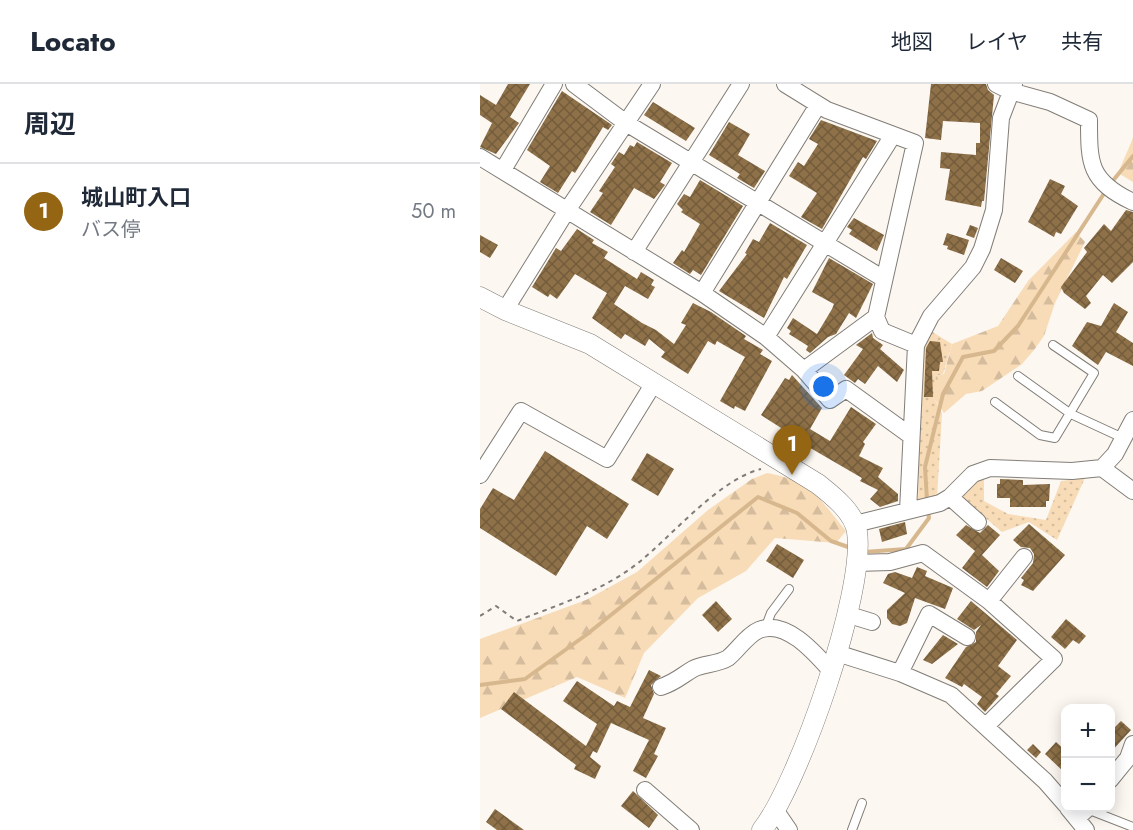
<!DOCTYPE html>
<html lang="ja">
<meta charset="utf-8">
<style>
body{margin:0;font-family:Jost,"Noto Sans JP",sans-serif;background:#f2f2f3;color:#1f2937}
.controls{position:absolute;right:18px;bottom:18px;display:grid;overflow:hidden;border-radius:12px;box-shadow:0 3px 15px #0003}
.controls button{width:54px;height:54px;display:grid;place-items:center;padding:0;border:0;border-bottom:2px solid #e0e1e3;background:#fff;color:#1f2937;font:30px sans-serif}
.you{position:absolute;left:344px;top:303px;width:21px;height:21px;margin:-15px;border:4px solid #fff;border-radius:50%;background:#1a73e8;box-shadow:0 0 0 9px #1a73e833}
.badge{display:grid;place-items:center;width:39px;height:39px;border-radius:50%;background:#946513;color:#fff;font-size:20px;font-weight:700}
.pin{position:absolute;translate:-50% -50px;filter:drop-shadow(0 2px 3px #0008)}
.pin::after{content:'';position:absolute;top:32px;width:21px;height:18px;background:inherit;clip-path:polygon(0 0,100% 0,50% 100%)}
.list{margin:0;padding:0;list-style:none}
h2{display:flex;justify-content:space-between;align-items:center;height:78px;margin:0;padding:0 24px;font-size:26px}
h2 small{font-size:20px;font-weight:400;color:#747a83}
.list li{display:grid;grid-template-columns:39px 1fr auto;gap:18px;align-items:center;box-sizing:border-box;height:96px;padding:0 24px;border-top:2px solid #e0e1e3}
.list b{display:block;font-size:22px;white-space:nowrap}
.list p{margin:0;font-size:20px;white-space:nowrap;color:#747a83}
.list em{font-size:20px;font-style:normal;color:#747a83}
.map{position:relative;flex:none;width:653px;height:746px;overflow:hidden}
header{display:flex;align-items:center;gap:36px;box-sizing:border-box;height:84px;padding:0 30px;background:#fff;border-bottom:2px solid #e0e1e3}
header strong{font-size:28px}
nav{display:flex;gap:33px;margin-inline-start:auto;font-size:21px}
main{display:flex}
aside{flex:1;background:#fff}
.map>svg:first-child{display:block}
</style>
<header>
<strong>Locato</strong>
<nav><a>地図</a><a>レイヤ</a><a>共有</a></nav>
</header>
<main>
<aside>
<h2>周辺<small></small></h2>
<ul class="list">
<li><span class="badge">1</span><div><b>城山町入口</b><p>バス停</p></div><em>50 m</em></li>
</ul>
</aside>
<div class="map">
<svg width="653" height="746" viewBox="0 0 653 746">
<defs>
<pattern id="grass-dots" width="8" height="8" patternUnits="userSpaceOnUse" patternTransform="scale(1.5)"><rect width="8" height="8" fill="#f8dcb7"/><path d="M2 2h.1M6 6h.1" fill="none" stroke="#d4bc9d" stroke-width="1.8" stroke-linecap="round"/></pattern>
<pattern id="forest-firs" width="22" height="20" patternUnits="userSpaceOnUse" patternTransform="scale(1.5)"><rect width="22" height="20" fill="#f8dcb7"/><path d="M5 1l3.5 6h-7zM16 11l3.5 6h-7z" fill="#d4bc9d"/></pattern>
<pattern id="building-cross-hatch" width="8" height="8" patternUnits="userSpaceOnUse" patternTransform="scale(1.5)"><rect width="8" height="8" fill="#8e7148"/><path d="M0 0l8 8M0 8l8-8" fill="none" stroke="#735c3b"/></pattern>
</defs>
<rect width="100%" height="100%" fill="#fcf7f1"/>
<path fill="url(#grass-dots)" d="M446,244L472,260L463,290L456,292L454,314L462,329L457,414L438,419L441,263Z
M504,390V417L528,430L566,436L581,397L605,394L577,456L549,438L522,448L480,412Z"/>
<path fill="url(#forest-firs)" d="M653,54V98L638,89Z
M596,148L605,158L575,219L564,252L554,266L542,280L502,307L486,310L464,329L453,313L456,292L464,290L472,260L518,242L548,197Z
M287,389C331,397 339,414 366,447L356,459L295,454L266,487L218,514L164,569L145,614L97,593L0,634V555L106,516L157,488L228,426L272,395Z"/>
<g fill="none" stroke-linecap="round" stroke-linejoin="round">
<path stroke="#d7b88e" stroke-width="4" d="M631,99L653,72
M447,416L445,383L463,310L483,273L514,267L538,242L625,108
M384,468L426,465L449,434L448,426
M0,601L45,595L106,551L278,413L317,429L351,457L371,464"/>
</g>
<path fill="url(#building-cross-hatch)" d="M28,0H50L30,33L39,39L16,70L0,63L12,39L0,31V11L16,21Z
M451,0H506L508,6L514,11L504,117H502L501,123L465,116L470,85L460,84L461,68L496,71V59H500V39L463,37L461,56L445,54Z
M82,7L132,41L128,46L123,43L95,89L92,87L78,109L60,98L70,82L47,66Z
M173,18L215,44L206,57L164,31Z
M341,36L397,57L386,75L383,73L342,145L321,133L337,109L309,92L318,78L324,82L338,60L329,55Z
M249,38L270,50L258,71L285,87L274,104L257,94L260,90L229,71Z
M157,58L192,79L180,98L185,101L174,115L154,104L131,141L110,128L123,109L119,107L135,83L131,80L139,68L144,71L150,61L154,63Z
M570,95L585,102L581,110L598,122L581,150L576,148L574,153L548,138Z
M220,96L263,122L221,191L213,186L210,190L193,179L202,166L204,168L220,140L201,128L203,126L197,120L204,110L210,113Z
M646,126L653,128V178L632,199L623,191L606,212L611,219L605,225L584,209L581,203L607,168L604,164L624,140L631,147Z
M374,134L404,151L397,167L369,150L372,146L367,143Z
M290,139L327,161L307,195L304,193L284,234L239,207L267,170L265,169L273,155L279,158Z
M490,141L498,144L494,154L486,151Z
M97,145L114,156L112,159L128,168L124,174L157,195L161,188L174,196L171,201L175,203L168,215L145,202L134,220L162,239L176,246L194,260L206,241L201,239L213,219L231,228L266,252L264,255L283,266L280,270L292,277L265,327L255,322L254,325L240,317L265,273L237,257L235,261L228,257L208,290L181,273L185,268L169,255L165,262L145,250L141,255L112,234L127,209L95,190L77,215L70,210L68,213L52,203L76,164L81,167Z
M467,149L489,156L484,171L467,165L468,162L463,161Z
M0,151L18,161L10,174L0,168Z
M349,174L393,200L376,234L369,229L356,250L348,253L330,269L326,266L328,262L309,250L311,247L307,244L313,234L337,250L352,225L354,220L332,208Z
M521,174L543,187L535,199L514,186Z
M634,219L648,228L636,248L653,259V282L626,268L618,281L592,262L607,238L621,242Z
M392,249L393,254L403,261L400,265L424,286L417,298L398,282L385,300L378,295L375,299L364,291L383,265L376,261Z
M450,257L460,258L463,278H460L459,287H452L453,313H444L446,264Z
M312,291L342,324L330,345L350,357L371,323L396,340L383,358L385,360L379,372L403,384L398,393L418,410V417L400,423L390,415L398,406L380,397L382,394L308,351L309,349L281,331L305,294L309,296Z
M65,367L149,420L127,455L107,442L76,492L0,444V425L13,404L34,416Z
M167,369L194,385L178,412L151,396Z
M520,395L543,396V401L570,400L569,417H566V423H530V414H517V400H520Z
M425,438L427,450L402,458L399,445Z
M549,440L585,471L553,507L541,501L544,496L541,494L553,479L554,470L550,464L541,463L533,456Z
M486,441L500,449L508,441L520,451L502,471L519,487L507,503L482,484L495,467L476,451Z
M297,460L324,476L313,494L286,477Z
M437,483L447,487L445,492L473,504L465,525L435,514L427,539L420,542L412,540L407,534V526L425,509L403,499L408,490L415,488L432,494Z
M236,517L252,535L238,548L222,531Z
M491,517L537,556L518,582L531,592L516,610L519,612L505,628L497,620L502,613L484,600L482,603L465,594L486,563L496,558V548L501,541L494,546L477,535Z
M586,535L606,552L599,560L593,556L585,565L571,553Z
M463,551L478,560L452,580L443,576Z
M169,586L181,592L171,601L174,610L163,634L186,644L174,670L178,672L166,694L153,687L169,656L131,639L117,669L113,667L110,673L121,682L115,695L94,685L96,681L21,625L34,608L106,662L117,640L83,617L97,597L134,622L137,617L150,623Z
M641,637L651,646L630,669V648Z
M576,658L585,666V689L565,670Z
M553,660L561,668L556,674L547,666Z
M153,707L178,731L169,744L141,722Z
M15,725L44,746H17L6,738Z"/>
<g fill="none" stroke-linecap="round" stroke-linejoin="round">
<g stroke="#817d77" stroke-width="10">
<path id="service" d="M538,292L591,330L643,354
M515,318L560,351L575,354L614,289L573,261
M285,545L291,529L309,505
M607,725L653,743
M372,746L382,719"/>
</g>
<g stroke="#817d77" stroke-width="18">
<path id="minor" d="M94,0L146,39L404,195
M305,0L347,26L435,59L396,233L402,247L436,261L428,427
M516,0L530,7L570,18L609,36C609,80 609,97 653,118
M0,73L222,209L286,253L324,286L350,316L366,305L431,352
M23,86L74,0
M154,168L261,0
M222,209L338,21
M25,226L86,128L172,0
M286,253L413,51
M436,261L451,232L493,183L502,165L514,126L521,34L534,0
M324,286L396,233
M622,384L653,407
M0,391L41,327L127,375L174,299
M470,413L498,438
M375,440L460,419L470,413L493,390L510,384L592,387L622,384L635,370L653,336
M376,479L410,478L443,469L509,517L574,575L507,641
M509,517L544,473
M366,530L392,538
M357,569L420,589L471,611L565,697L586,721
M420,589L449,530L487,553
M181,603C196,598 201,592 213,585C223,579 237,581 248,574C258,566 267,551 279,546C306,535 335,569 351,587
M630,696L648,674L653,660
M165,706L211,746
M588,724L606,746
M296,727L309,746
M597,734L608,724"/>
</g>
<g stroke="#817d77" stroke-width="21">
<path id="tertiary" d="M0,213L25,226L110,260L338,400C353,412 374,428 377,448C386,507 319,699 282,746"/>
</g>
<path stroke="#807c79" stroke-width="2" stroke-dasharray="4.5 4.5" stroke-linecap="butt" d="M0,532L16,522L37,537C77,521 123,507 158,479C193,451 238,396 281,385"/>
<use href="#service" stroke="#fff" stroke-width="8"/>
<use href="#minor" stroke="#fff" stroke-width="16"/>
<use href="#tertiary" stroke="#fff" stroke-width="20"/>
</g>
</svg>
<div class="controls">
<button>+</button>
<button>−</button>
</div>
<div class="you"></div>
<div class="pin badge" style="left:312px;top:391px">1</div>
</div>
</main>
